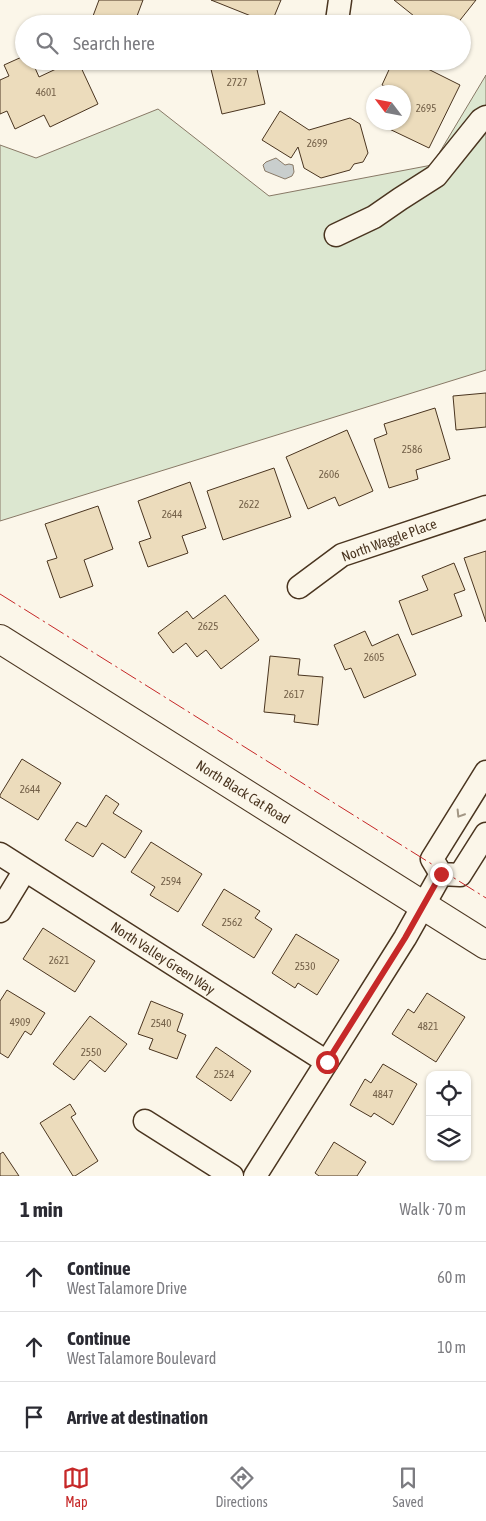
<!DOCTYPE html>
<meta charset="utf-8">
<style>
body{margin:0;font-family:"Asap Condensed",sans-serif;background:#f7f7f7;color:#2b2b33}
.controls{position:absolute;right:15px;bottom:15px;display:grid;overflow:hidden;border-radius:10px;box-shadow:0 1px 4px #0004}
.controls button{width:45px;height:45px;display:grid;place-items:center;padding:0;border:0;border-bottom:1px solid #e1e1e2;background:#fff;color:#2b2b33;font:25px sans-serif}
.compass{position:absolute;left:366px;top:85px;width:45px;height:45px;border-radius:50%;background:#fff;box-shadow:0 1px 4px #0004;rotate:302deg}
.stop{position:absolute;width:15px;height:15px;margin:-11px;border:4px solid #c62828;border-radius:50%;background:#fff}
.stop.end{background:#c62828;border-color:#fff;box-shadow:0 1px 5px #0008}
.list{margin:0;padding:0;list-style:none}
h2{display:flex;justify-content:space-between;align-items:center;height:65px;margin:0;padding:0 20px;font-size:21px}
h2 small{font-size:16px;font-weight:400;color:#7c7c81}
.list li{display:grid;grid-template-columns:32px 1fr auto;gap:15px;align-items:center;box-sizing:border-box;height:70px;padding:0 20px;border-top:1px solid #e1e1e2}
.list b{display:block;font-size:19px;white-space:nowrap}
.list p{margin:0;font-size:16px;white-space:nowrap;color:#7c7c81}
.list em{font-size:16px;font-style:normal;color:#7c7c81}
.icon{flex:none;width:28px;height:28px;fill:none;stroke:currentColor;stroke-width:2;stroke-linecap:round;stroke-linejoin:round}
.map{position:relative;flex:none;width:486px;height:1176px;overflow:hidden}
.search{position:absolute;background:#fff;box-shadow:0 1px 4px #0004;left:15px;right:15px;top:15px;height:55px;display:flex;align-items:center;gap:12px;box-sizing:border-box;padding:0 18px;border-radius:28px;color:#7c7c81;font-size:19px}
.sheet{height:275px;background:#fff}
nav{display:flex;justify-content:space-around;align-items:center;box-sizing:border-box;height:70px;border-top:1px solid #e1e1e2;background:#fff;font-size:14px;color:#7c7c81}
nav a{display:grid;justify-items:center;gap:2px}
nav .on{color:#c62828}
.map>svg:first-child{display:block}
</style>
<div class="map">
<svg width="486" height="1176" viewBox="0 0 486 1176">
<rect width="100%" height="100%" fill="#fbf6e9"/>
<path fill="#dce7d0" stroke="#887966" d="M486,75V370L0,521V145L36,158L158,109L269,196L432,165Z"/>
<path fill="#c9cecd" stroke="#887966" d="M276,158L285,165L289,164L293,165L294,172L292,176L285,179L265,171L263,165L266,162Z"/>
<path fill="#ecdcbc" stroke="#4a3520" d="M99,0H143L134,24H90Z
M211,0H281L271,24Z
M394,0H476L457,24H408L414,16Z
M24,56V61H32L39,77L73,61H78L98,104L50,127L44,115L15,129L7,111L0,114V80L9,76L4,65Z
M209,61H255L265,104L222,114Z
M393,61H412L460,85L429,148L383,126L385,122H404V92H398L382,85Z
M280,111L309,130L350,118L360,124L368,153L363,162L354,164L350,170L321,178L304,168L298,147L291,158L262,140Z
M486,393V427L456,430L453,396Z
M435,408L450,459L416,470L418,479L389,488L374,439L387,434L384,424Z
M347,430L373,491L339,506L335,497L308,509L286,457Z
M274,468L291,517L223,540L207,491Z
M190,482L206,528L182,536L188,553L148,567L139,542L151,538L138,501Z
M98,506L113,549L84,560L93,586L60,598L47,561L57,558L45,524Z
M486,551V622L464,558Z
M454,563L465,590L454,594L462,616L412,635L399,601L428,590L422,576Z
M225,595L259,640L221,669L206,650L197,657L186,643L173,653L158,633L187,611L193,619Z
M365,631L372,646L398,634L416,675L364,698L351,668L345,670L334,645Z
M270,656L300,659L298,675L323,677L318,725L294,722L295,715L264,712Z
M22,759L61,783L38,820L0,797V795Z
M106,795L119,804L113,813L142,831L125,858L102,843L93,857L65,840L77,822L86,827Z
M151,842L202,874L178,912L150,895L155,887L131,872Z
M224,889L260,911L255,918L272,929L254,958L202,925Z
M43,928L95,961L75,992L23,959Z
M296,934L339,960L317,995L298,983L295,988L272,973Z
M7,990L45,1013L31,1035L25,1031L8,1058L0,1053V1001Z
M427,993L465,1017L436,1062L392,1034L408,1009L414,1013Z
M151,1001L183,1014L177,1031L186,1035L177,1059L149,1049L153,1039L138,1034Z
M90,1016L127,1044L105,1072L90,1060L74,1080L53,1064Z
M216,1047L251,1071L231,1101L196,1077Z
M383,1064L417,1084L393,1125L374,1113L371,1117L350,1105L365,1079L371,1083Z
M70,1104L76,1114L71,1117L98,1161L75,1176H73L40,1123Z
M334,1142L366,1162L357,1176H319L315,1173Z
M3,1152L19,1176H0V1154Z"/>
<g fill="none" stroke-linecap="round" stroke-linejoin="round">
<g stroke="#4a3520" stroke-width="25">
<path id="minor" d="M337,21L340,0
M336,235L374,217L400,199L436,176L481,120L486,117
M299,587L342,555L486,507
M486,772L432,859L441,874L460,875L486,834
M0,854L327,1062
M0,911L25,870
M145,1121L232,1176
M255,1176L405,938L441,874"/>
</g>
<g stroke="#4a3520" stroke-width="30">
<path id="major" d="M0,639L486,945"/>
</g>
<use href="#minor" stroke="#fbf6e9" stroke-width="22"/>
<use href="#major" stroke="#fbf6e9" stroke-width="28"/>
<path stroke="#c62828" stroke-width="1" stroke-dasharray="18 4 2.5 4" stroke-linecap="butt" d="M0,594L486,898"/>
</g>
<defs><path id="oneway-chevron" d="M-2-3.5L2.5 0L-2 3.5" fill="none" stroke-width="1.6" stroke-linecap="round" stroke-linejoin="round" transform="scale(1.25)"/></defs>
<use stroke="#a29684" href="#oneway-chevron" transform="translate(460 814) rotate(122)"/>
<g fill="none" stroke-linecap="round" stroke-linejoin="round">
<path stroke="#c62828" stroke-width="6" d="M327,1062L405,938L441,874"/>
</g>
<g text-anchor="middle" stroke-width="4" stroke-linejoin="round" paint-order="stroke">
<g font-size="11" fill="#725f47">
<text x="237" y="86">2727</text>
<text x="46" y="96">4601</text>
<text x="426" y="112">2695</text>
<text x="317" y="147">2699</text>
<text x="412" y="453">2586</text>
<text x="329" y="478">2606</text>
<text x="249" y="508">2622</text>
<text x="172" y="518">2644</text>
<text x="208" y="630">2625</text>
<text x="374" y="661">2605</text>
<text x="294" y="698">2617</text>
<text x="30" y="793">2644</text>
<text x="171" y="885">2594</text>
<text x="232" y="926">2562</text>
<text x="59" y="964">2621</text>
<text x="305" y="970">2530</text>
<text x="20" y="1026">4909</text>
<text x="161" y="1027">2540</text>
<text x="428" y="1030">4821</text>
<text x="91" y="1056">2550</text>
<text x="224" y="1078">2524</text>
<text x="383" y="1098">4847</text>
</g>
<g font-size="14" fill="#4a3520" stroke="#fbf6e9">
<text transform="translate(389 540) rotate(-20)" y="5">North Waggle Place</text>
<text transform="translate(243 792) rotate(32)" y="5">North Black Cat Road</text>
<text transform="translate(163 958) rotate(33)" y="5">North Valley Green Way</text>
</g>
</g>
</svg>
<div class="controls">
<button><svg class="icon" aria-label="locate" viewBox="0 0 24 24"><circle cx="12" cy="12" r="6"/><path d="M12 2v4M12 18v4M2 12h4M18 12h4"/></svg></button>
<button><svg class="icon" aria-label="layers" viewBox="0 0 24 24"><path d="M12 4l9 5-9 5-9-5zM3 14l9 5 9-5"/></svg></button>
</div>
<svg class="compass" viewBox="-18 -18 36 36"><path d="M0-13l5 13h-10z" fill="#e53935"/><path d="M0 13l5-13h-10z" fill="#7c7c81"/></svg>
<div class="stop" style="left:327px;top:1062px"></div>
<div class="stop end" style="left:441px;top:874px"></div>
<div class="search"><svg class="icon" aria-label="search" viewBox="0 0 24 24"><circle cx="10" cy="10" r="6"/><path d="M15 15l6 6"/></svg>Search here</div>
</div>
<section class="sheet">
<h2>1 min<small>Walk · 70 m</small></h2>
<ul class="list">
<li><svg class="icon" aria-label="ahead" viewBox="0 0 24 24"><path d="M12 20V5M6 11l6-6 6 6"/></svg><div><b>Continue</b><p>West Talamore Drive</p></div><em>60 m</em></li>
<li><svg class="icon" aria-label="ahead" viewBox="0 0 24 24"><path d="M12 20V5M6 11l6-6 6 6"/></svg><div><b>Continue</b><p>West Talamore Boulevard</p></div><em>10 m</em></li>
<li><svg class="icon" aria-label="arrive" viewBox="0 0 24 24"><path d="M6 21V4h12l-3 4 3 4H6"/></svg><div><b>Arrive at destination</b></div></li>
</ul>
</section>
<nav>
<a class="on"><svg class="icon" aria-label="map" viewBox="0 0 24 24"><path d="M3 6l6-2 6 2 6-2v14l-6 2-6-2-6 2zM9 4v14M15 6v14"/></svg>Map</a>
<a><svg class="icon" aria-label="directions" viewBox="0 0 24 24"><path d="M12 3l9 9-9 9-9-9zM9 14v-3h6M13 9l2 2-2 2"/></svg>Directions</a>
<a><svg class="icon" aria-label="saved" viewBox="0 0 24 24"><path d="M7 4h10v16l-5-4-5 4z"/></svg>Saved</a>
</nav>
